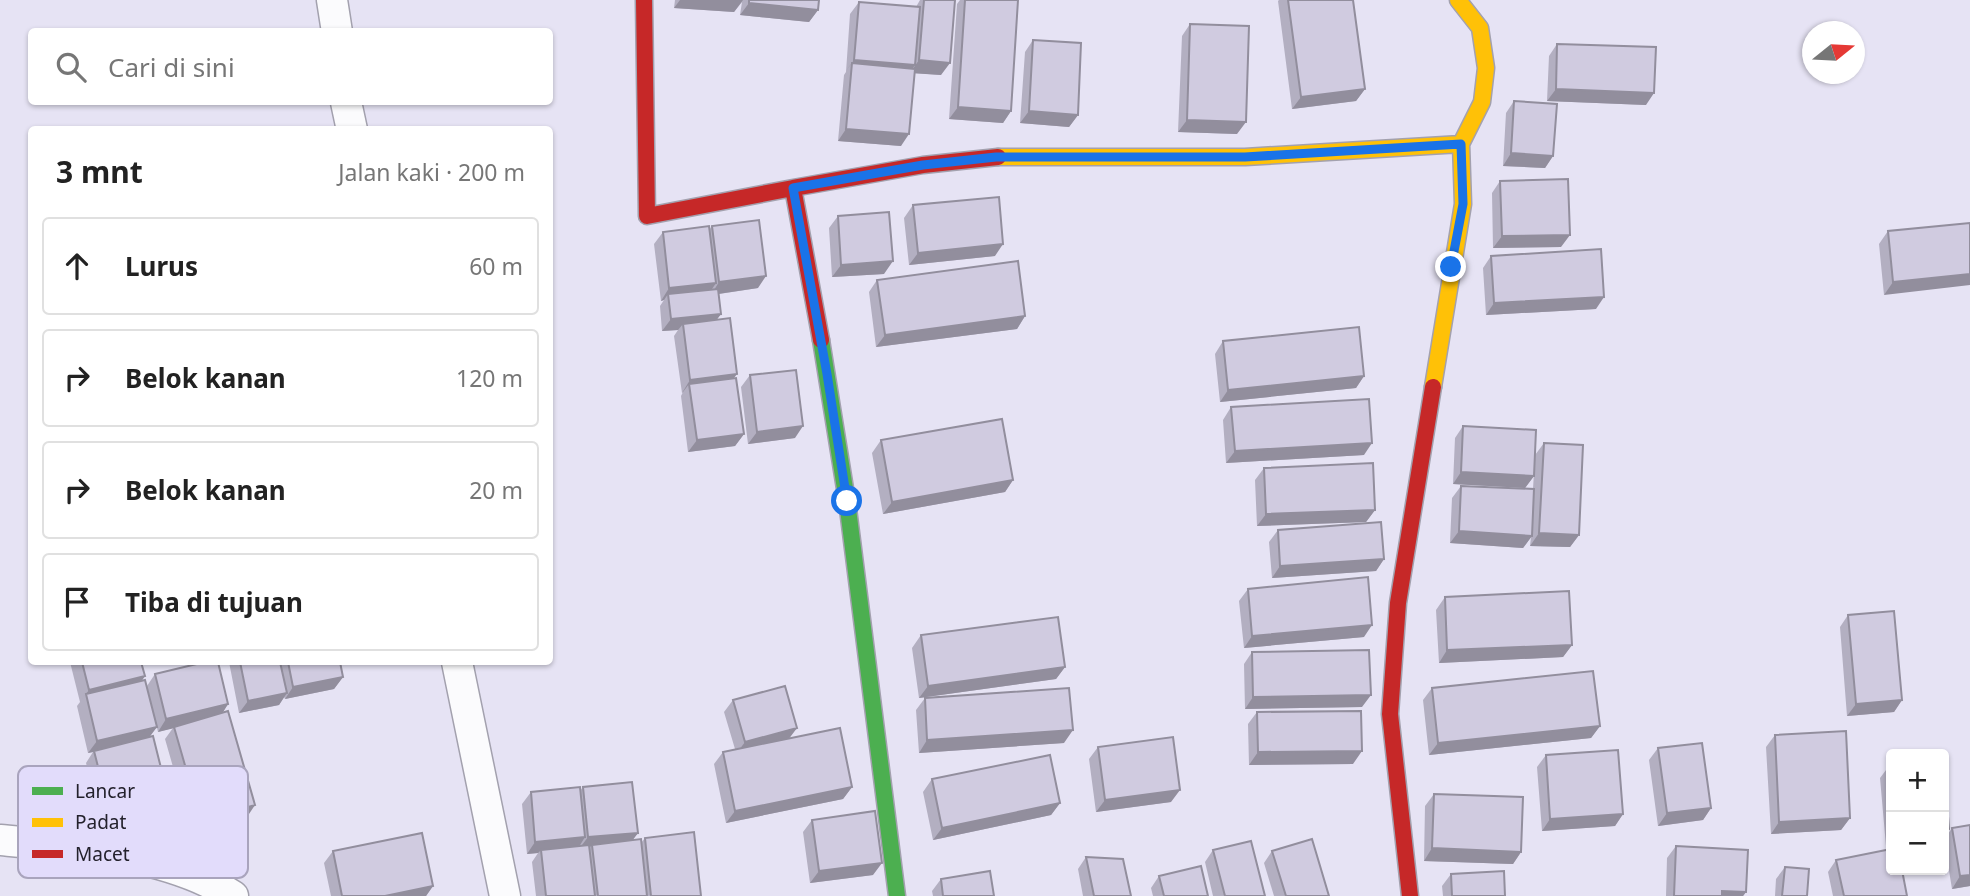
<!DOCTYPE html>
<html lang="id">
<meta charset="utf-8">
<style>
body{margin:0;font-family:"Noto Sans",sans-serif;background:#f6f6f6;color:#222}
.controls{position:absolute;right:21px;bottom:21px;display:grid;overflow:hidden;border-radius:7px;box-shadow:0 2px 5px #0004}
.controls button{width:63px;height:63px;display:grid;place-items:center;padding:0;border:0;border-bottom:2px solid #e0e0e0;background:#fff;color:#222;font:35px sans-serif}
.compass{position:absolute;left:1802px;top:21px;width:63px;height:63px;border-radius:50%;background:#fff;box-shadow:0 2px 5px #0004;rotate:72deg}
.stop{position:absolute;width:21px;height:21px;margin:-16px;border:5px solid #1a73e8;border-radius:50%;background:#fff}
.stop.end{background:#1a73e8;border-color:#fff;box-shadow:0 2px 7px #0008}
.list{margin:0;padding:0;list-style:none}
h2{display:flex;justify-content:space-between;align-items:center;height:91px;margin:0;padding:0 28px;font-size:30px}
h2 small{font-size:23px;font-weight:400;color:#767676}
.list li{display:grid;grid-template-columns:46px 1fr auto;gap:21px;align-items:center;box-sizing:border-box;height:98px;margin:0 14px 14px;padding:0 14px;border:2px solid #e0e0e0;border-radius:7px}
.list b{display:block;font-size:26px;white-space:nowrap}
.list em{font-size:23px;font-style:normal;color:#767676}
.icon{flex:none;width:38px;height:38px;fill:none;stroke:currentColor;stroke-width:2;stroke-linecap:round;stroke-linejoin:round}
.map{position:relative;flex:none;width:1970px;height:896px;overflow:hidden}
.search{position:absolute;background:#fff;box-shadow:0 2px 5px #0004;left:28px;top:28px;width:525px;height:77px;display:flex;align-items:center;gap:18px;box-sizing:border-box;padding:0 24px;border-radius:7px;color:#767676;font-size:26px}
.panel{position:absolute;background:#fff;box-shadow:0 2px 5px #0004;left:28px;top:126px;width:525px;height:539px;border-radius:7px}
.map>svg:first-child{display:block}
</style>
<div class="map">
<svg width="1970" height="896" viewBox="0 0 1970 896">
<rect width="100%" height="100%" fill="#e6e3f4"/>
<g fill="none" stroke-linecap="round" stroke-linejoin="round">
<g stroke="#a3a1ae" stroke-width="33">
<path id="street" d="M332,0L337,32
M346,102L352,130
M457,662L505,896
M0,840C73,847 171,855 233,896"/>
</g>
<g stroke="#a3a1ae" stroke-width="19">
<path id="fast" d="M821,340L847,501L897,896"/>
</g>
<g stroke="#a3a1ae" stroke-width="19">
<path id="slow" d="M998,157H1245L1461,144
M1433,387L1463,204L1461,144L1482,102L1486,68L1480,28L1458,0"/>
</g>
<g stroke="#a3a1ae" stroke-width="19">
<path id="jam" d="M644,0L647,216L793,188
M821,340L793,188L923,165L998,157
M1410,896L1390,714L1398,603L1433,387"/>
</g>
<use href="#street" stroke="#fbfbfd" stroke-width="30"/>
<use href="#fast" stroke="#4caf50" stroke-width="16"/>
<use href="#slow" stroke="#ffc107" stroke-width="16"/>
<use href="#jam" stroke="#c62828" stroke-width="16"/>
</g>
<path fill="#b3afc1" d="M675,0H819L818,10L809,22L740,15L742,2L734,12L674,8Z
M920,0H955L941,75L914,73L901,146L838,141L844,75L846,72L850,14L859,2L916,7Z
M960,0H1018L1011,111L1003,123L949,119L957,4Z
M1279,0H1353L1365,89L1356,101L1292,109L1278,1Z
M1190,24L1237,134L1178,132L1182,36Z
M1033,40L1078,115L1069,127L1020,123L1025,52Z
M1557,44L1646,105L1547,101L1549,56Z
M1514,101L1553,156L1545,168L1503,166L1506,113Z
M1500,181L1561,247L1493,248L1492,193Z
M913,205L995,256L909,265L904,218Z
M838,216L884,274L832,277L829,228Z
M1970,223L1884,295L1879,244L1888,231Z
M712,226L758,288L719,294L721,314L717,319L734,378L744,434L735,446L688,452L681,396L683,392L682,393L674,336L678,330L662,331L660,306L664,300L661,301L654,244L663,232L709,230Z
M1491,256L1596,309L1486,315L1483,268Z
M877,280L1025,316L1017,329L876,347L869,292Z
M1223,341L1364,376L1356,388L1220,402L1215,354Z
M750,375L795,438L748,444L741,387Z
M1231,407L1364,455L1226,463L1223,420Z
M1463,426L1534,476L1525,488L1453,484L1455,438Z
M881,440L1013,480L1005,492L883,514L872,453Z
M1544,443L1579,535L1570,547L1530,546L1531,537L1523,548L1450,543L1452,498L1461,486L1533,489L1535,455Z
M1264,468L1375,510L1366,522L1257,526L1255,480Z
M1278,530L1384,559L1376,571L1272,578L1269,542Z
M1248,589L1364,637L1244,648L1239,601Z
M1445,597L1572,645L1563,657L1439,663L1436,610Z
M1848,615L1902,700L1894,712L1847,716L1840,627Z
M921,635L1065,667L1056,679L919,698L912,648Z
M1252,652L1362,707L1245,709L1244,664Z
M70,662H141L145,676L142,680L149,737L166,788L158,800L99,814L86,763L93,752L88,753L77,706L80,702Z
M229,662H340L343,677L334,689L285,699L284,697L279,705L239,713Z
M155,674L228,704L223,712L247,817L192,833L165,739L173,728L158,732L147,686Z
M1432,688L1600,726L1591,738L1429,755L1423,700Z
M925,698L1064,743L919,753L916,710Z
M733,700L789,738L852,787L843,799L726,823L714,764L723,752L735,749L724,712Z
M1257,712L1353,764L1249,765L1248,724Z
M1775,735L1850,818L1841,830L1771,834L1766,747Z
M1098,747L1171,802L1096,812L1089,759Z
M1658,748L1711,808L1703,820L1658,826L1649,760Z
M1546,755L1623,814L1615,826L1542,831L1537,767Z
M1891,765V846H1886L1880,778L1889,766Z
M932,779L1060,803L1051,815L933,840L923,792Z
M583,787L638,833L632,840L641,843L645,838L701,896H536L532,862L538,853L527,854L522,804L531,792L580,791Z
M1434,794L1521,852L1513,864L1424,861L1425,806Z
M812,820L873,875L810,883L803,832Z
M1970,825V886L1952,889L1944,840L1952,828Z
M1676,846L1746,892L1743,896H1666L1667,858Z
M1213,850L1265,896H1213L1205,862Z
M333,851L433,886L426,896H331L324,863Z
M1272,851L1329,896H1274L1264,863Z
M1086,857L1131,896H1083L1078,869Z
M1836,860L1907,896H1833L1828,872Z
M1785,867L1807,896H1775L1776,879Z
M1451,874L1505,896H1443L1442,886Z
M1159,876L1208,896H1153L1151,888Z
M941,879L994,896H933L932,891Z"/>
<path fill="#928e9d" d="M680,0H743L734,12L674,8Z
M749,3L818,10L809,22L740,15Z
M854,60L915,65L906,78L852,63L845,72Z
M919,60L950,63L941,75L910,73Z
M1365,89L1356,101L1292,109L1301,97Z
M1556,89L1654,93L1646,105L1547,101Z
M958,107L1011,111L1003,123L949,119Z
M1029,111L1078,115L1069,127L1020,123Z
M1187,120L1246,122L1237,134L1178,132Z
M846,129L909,134L901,146L838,141Z
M1511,153L1553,156L1545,168L1503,166Z
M1570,235L1561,247L1493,248L1502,236Z
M1003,244L995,256L909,265L918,253Z
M893,261L884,274L832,277L841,265Z
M1970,274V285L1884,295L1893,282Z
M766,276L758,288L711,295L719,282Z
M716,283L708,295L668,294L664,300L661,301L669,288Z
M1604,297L1596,309L1486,315L1494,303Z
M721,314L712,326L683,324L678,330L662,331L671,319Z
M1025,316L1017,329L876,347L885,335Z
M737,374L728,386L689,384L683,392L682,393L690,380Z
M1364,376L1356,388L1220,402L1228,390Z
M803,426L795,438L748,444L757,432Z
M744,434L735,446L688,452L697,440Z
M1372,443L1364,455L1226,463L1235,451Z
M1461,472L1534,476L1525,488L1453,484Z
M1013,480L1005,492L883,514L892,502Z
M1375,510L1366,522L1257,526L1266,514Z
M1459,531L1532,536L1523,548L1450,543Z
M1539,533L1579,535L1570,547L1530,546Z
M1384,559L1376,571L1272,578L1280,566Z
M1372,625L1364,637L1244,648L1252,636Z
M1572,645L1563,657L1439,663L1447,650Z
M1065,667L1056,679L919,698L928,686Z
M145,676L136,689L86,694L80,702L89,690Z
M343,677L334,689L285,699L293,687Z
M287,693L279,705L239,713L248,701Z
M1371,695L1362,707L1245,709L1253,697Z
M1902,700L1894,712L1847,716L1856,704Z
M228,704L220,717L158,732L166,719Z
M1600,726L1591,738L1429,755L1438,743Z
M157,727L148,739L94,751L93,752L88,753L97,741Z
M797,728L788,740L736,754L745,742Z
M1073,730L1064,743L919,753L927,740Z
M1362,751L1353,764L1249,765L1258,752Z
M852,787L843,799L726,823L735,811Z
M166,788L158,800L99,814L107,802Z
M1180,790L1171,802L1096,812L1105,800Z
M1060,803L1051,815L933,840L942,828Z
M255,805L247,817L192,833L201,821Z
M1711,808L1703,820L1658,826L1667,813Z
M1623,814L1615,826L1542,831L1550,819Z
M1850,818L1841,830L1771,834L1779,822Z
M638,833L629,845H592L589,848L579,849L588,837Z
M585,837L577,850H541L538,853L527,854L535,842Z
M1891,839V846H1886Z
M1432,848L1521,852L1513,864L1424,861Z
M882,863L873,875L810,883L819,871Z
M1970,875V886L1952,889L1960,876Z
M433,886L426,896H385Z
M1722,891L1746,892L1743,896H1718Z"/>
<path fill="#d0cbe0" stroke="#928e9d" stroke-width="2" d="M749,0H819L818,10L749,3Z
M924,0H955L950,63L919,60Z
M965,0H1018L1011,111L958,107Z
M1288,0H1353L1365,89L1301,97Z
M859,2L920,7L915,65L854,60Z
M1190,24L1249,26L1246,122L1187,120Z
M1033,40L1081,43L1078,115L1029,111Z
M1557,44L1656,47L1654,93L1556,89Z
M852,63L915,69L909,134L846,129Z
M1514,101L1557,104L1553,156L1511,153Z
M1568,179L1570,235L1502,236L1500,181Z
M999,197L1003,244L918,253L913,205Z
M889,212L893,261L841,265L838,216Z
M759,220L766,276L719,282L712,226Z
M1970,223V274L1893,282L1888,231Z
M709,226L716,283L669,288L663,232Z
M1601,249L1604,297L1494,303L1491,256Z
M1018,261L1025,316L885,335L877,280Z
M718,289L721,314L671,319L668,294Z
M730,318L737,374L690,380L683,324Z
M1359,327L1364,376L1228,390L1223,341Z
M796,370L803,426L757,432L750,375Z
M736,378L744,434L697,440L689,384Z
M1369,399L1372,443L1235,451L1231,407Z
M1002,419L1013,480L892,502L881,440Z
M1463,426L1536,430L1534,476L1461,472Z
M1544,443L1583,445L1579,535L1539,533Z
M1373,463L1375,510L1266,514L1264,468Z
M1461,486L1534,489L1532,536L1459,531Z
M1381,522L1384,559L1280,566L1278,530Z
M1368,577L1372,625L1252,636L1248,589Z
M1569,591L1572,645L1447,650L1445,597Z
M1894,611L1902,700L1856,704L1848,615Z
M1058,617L1065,667L928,686L921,635Z
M1369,650L1371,695L1253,697L1252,652Z
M82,662H141L145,676L89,690Z
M205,662H218L228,704L166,719L155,674Z
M240,662H280L287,693L248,701Z
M288,662H340L343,677L293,687Z
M1593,671L1600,726L1438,743L1432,688Z
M145,680L157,727L97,741L86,694Z
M785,686L797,728L745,742L733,700Z
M1069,688L1073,730L927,740L925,698Z
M228,711L255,805L201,821L174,727Z
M1361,711L1362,751L1258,752L1257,712Z
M840,728L852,787L735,811L723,752Z
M1846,731L1850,818L1779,822L1775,735Z
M153,736L166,788L107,802L94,751Z
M1173,737L1180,790L1105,800L1098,747Z
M1702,743L1711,808L1667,813L1658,748Z
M1618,750L1623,814L1550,819L1546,755Z
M1050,755L1060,803L942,828L932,779Z
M1891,765V794L1889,766Z
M1944,765L1949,829L1944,830Z
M632,782L638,833L588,837L583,787Z
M580,787L585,837L535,842L531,792Z
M1434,794L1523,797L1521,852L1432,848Z
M875,811L882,863L819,871L812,820Z
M1970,825V875L1960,876L1952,828Z
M694,832L701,896H651L645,838Z
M422,833L433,886L385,896H342L333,851Z
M641,839L647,896H598L592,845Z
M1312,839L1329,896H1286L1272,851Z
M1251,841L1265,896H1225L1213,850Z
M589,845L595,896H546L541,850Z
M1676,846L1748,850L1746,892L1722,891V896H1674Z
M1891,849V870H1902L1907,896H1844L1836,860Z
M1086,857L1123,859L1131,896H1094Z
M1201,866L1208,896H1164L1159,876Z
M1785,867L1809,869L1807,896H1782Z
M990,871L994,896H943L941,879Z
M1504,871L1505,896H1452L1451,874Z"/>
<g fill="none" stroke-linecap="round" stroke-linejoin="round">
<path stroke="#1a73e8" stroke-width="9" d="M847,501L827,374L793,188L923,165L996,157H1245L1461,144L1463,204L1451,267"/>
</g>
<rect x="18" y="766" width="230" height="112" rx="10" fill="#e2dcfb" stroke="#a9a4bd" stroke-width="2"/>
<rect x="32" y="787" width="31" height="8" fill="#4caf50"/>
<rect x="32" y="818" width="31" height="9" fill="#ffc107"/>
<rect x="32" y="850" width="31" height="8" fill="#c62828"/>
<g font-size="19" fill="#23212c">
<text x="75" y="798">Lancar</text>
<text x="75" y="829">Padat</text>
<text x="75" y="861">Macet</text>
</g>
</svg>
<div class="controls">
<button>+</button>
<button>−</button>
</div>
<svg class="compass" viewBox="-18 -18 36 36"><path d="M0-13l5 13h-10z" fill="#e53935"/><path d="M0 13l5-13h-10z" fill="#767676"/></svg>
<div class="stop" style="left:847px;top:501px"></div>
<div class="stop end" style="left:1451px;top:267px"></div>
<div class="search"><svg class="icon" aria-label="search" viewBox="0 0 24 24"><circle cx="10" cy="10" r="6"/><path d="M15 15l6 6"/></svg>Cari di sini</div>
<section class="panel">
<h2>3 mnt<small>Jalan kaki · 200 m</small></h2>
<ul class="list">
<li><svg class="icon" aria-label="ahead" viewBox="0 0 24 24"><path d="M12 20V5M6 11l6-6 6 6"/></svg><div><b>Lurus</b></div><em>60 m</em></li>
<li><svg class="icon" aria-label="right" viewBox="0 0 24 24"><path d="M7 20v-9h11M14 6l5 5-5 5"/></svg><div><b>Belok kanan</b></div><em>120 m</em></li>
<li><svg class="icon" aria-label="right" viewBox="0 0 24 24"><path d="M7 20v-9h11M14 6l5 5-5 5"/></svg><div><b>Belok kanan</b></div><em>20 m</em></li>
<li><svg class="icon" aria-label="arrive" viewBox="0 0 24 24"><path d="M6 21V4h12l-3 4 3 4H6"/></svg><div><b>Tiba di tujuan</b></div></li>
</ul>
</section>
</div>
